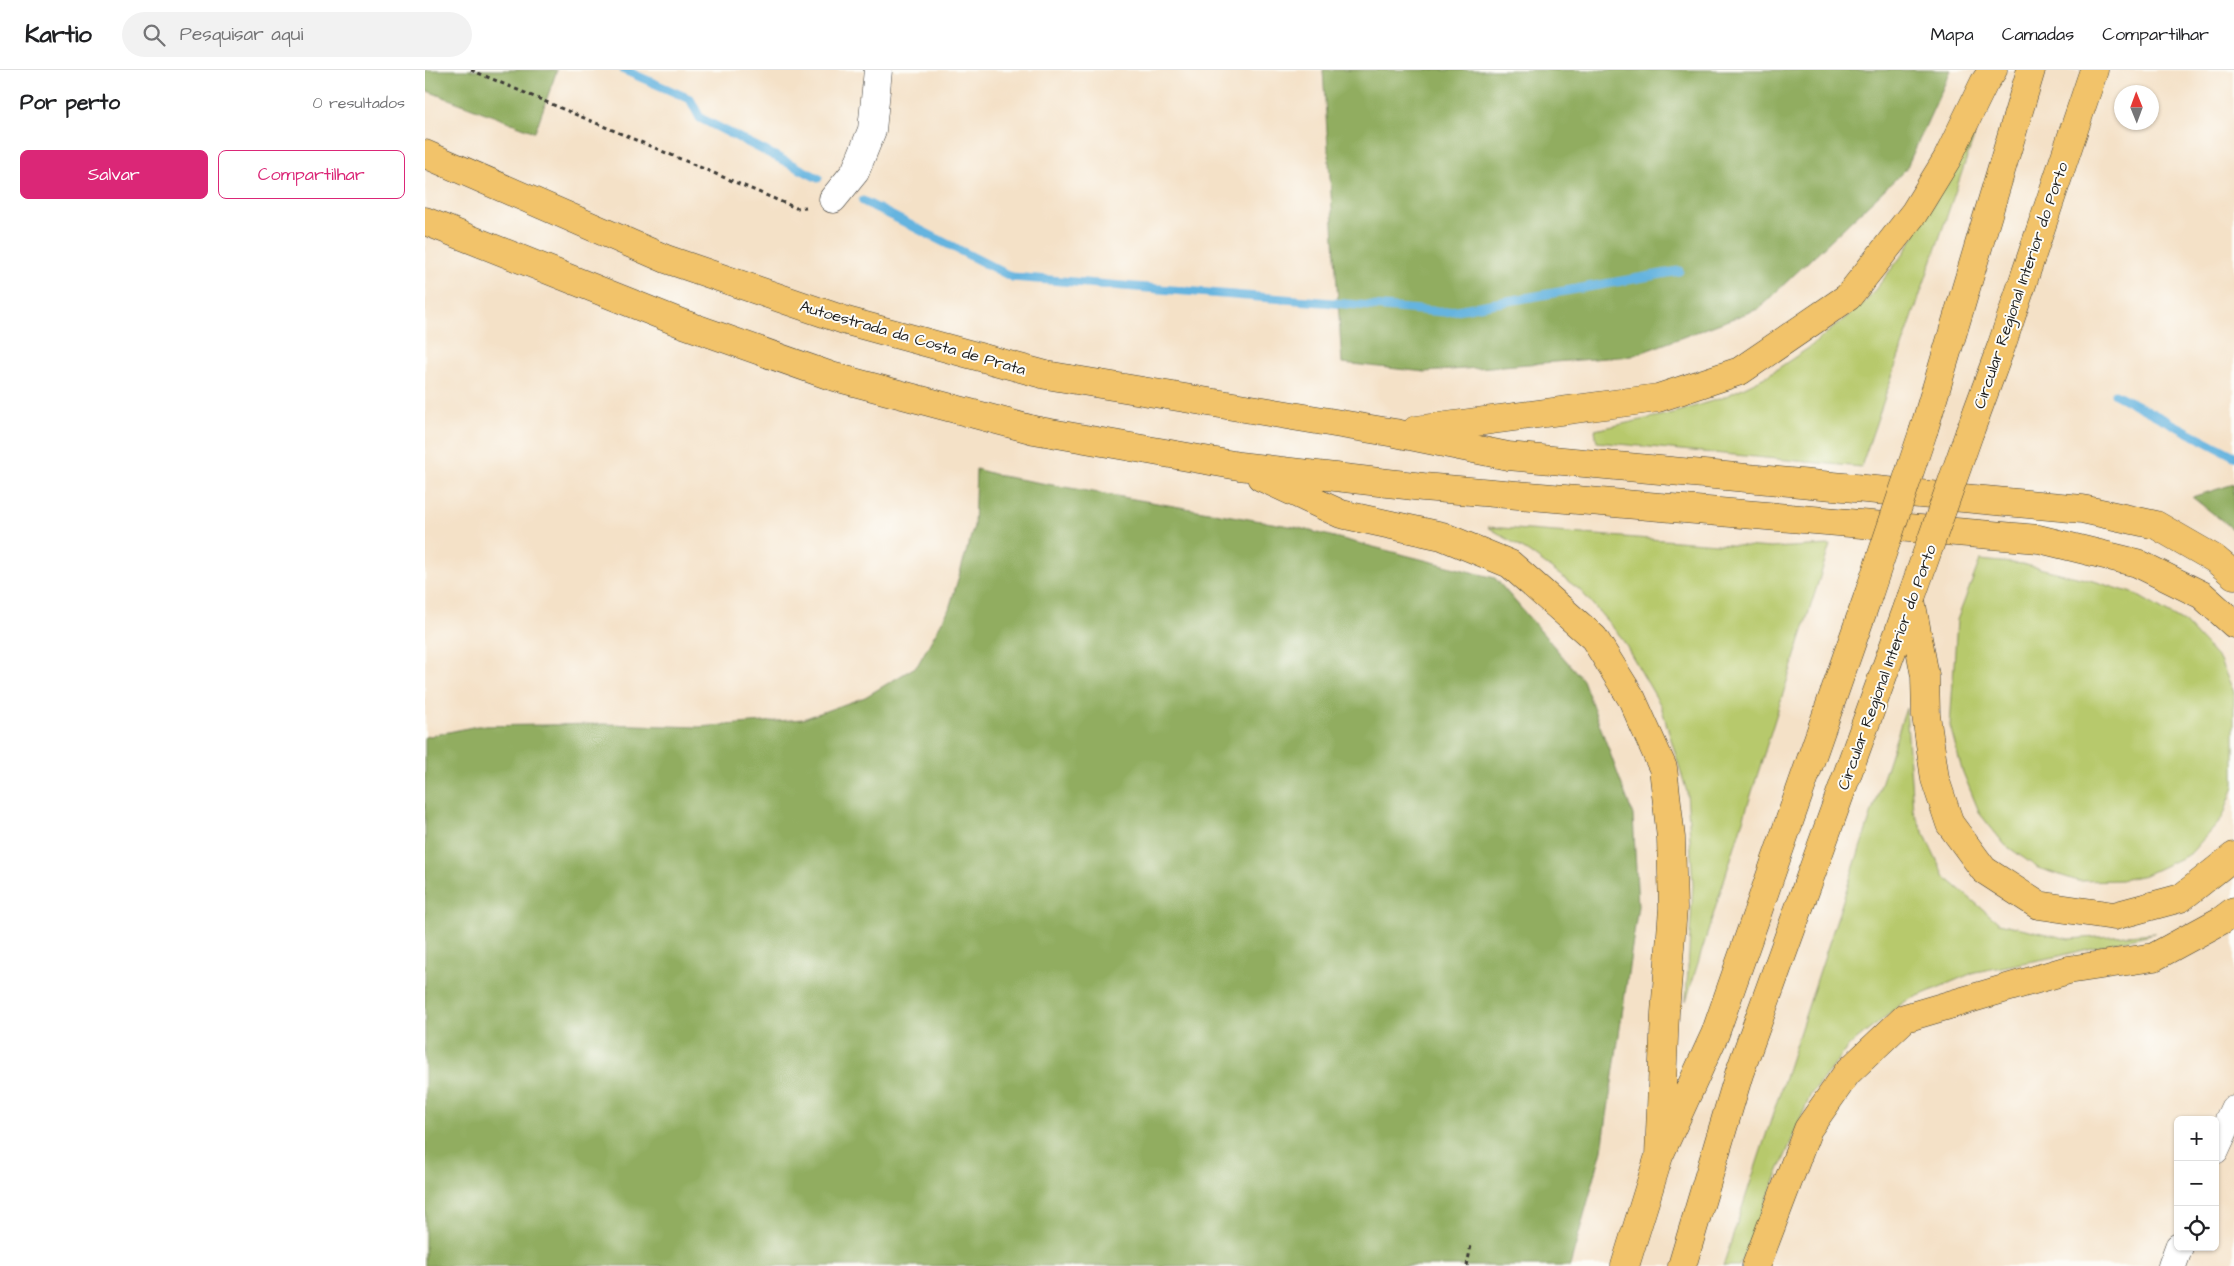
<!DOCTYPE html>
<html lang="pt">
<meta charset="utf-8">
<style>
body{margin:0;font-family:"Architects Daughter",sans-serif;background:#f2f2f2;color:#202124}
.controls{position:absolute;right:15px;bottom:15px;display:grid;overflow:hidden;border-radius:8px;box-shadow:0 1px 4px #0004}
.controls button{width:45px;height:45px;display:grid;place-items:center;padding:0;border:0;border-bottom:1px solid #e0e0e0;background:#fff;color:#202124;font:25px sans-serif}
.compass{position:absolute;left:1689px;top:15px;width:45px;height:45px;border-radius:50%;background:#fff;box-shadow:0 1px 4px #0004;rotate:359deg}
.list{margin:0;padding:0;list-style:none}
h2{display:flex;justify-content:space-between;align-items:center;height:65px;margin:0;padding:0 20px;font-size:21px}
h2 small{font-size:16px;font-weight:400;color:#757577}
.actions{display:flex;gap:10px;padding:15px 20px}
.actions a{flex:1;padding:11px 0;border:1px solid #db2777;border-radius:8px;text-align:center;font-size:18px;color:#db2777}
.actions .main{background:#db2777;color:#fff}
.icon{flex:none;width:28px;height:28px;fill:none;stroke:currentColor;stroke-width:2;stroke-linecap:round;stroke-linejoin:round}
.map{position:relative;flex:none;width:1809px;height:1196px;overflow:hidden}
header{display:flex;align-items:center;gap:30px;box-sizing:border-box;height:70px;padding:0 25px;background:#fff;border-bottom:1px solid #e0e0e0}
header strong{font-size:24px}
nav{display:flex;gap:28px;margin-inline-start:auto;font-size:18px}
.search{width:350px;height:45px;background:#f2f2f2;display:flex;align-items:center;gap:12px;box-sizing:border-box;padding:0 18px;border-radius:28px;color:#757577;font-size:19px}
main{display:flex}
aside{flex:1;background:#fff}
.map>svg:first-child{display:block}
</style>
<header>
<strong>Kartio</strong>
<div class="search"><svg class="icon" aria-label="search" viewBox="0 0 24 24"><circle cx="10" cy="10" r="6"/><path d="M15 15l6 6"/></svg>Pesquisar aqui</div>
<nav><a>Mapa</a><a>Camadas</a><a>Compartilhar</a></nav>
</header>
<main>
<aside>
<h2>Por perto<small>0 resultados</small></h2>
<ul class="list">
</ul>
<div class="actions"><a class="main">Salvar</a><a>Compartilhar</a></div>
</aside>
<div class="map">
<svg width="1809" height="1196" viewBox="0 0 1809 1196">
<rect width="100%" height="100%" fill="#fdfcf7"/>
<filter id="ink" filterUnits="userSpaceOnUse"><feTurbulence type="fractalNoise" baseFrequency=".02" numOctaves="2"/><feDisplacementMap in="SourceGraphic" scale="10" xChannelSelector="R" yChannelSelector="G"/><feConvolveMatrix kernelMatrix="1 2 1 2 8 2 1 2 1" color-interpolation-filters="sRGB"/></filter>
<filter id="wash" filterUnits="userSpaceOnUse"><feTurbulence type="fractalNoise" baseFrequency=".0096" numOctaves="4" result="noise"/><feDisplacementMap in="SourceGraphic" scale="20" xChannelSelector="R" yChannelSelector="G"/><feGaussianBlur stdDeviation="1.12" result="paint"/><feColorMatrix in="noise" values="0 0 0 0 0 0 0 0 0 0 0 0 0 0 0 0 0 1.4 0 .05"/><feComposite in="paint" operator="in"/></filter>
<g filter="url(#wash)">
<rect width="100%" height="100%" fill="#f4e1c7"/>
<path fill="#b7c96c" stroke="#6a7244" d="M1550,64L1436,397L1172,372L1170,360L1248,343L1297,328L1340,307L1385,277L1442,230L1479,183Z
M1063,457L1346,478L1405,475L1261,931L1268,815L1262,722L1236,636L1196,567L1155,520L1105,483Z
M1555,490L1597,494L1672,512L1710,524L1760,553L1794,589L1809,622V716L1798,747L1765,784L1720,805L1696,810L1653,811L1613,798L1580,775L1555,744L1537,700L1525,656L1532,550Z
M1481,638L1488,740L1520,807L1574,853L1644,869L1730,863L1630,887L1550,902L1479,932L1424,976L1386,1024L1314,1196H1298Z"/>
<path fill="#91ad60" stroke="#56643e" d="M0,0H132L110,62L0,20Z
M898,0H1526L1481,99L1333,239L1207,286L1000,302L917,293Z
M551,399L576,406L870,457L1070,508L1158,610L1208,745L1213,836L1177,1080L1145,1196H0V667L52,656L179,654L274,657L378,649L440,627L492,596L524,539L549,456Z
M1809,414V460L1767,427Z"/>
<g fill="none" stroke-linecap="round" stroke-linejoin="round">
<path stroke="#65b4df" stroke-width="9" d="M199,0L265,29L275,48L393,108
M438,131L587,207L1020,242L1254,201
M1690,324L1809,386"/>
</g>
</g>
<g filter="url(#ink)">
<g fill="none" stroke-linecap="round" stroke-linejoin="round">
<g stroke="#3c3a36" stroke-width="29">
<path id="minor" d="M408,129L430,102L447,60L453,0
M1790,1080L1809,1039
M1747,1196L1754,1177"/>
</g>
<g stroke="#3c3a36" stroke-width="29">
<path id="motorway" d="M0,84L241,189L422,251L621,305L970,363L1083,386L1657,439L1731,455L1790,489L1809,505
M0,151L256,253L406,306L609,360L814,396L998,417L1614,469L1712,493L1777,525L1809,554
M1499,359L1606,0
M991,360L1233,328L1315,301L1423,227L1489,143L1522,89L1559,13L1568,0
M1545,361L1576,277L1669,0
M836,407L916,444L1017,466L1085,494L1169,568L1207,629L1238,698L1246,768L1248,838L1240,943L1234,1086
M1486,530L1500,606L1501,645L1510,709L1525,754L1559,800L1613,835L1689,846L1756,828L1809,786
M1200,1196L1234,1086L1290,964L1443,526
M1257,1196L1314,1004L1486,528
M1331,1196L1383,1059L1422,1003L1480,948L1643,900L1729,887L1797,850L1809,841"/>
</g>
<path stroke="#3c3a36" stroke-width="3" stroke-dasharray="4 4" stroke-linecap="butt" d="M46,0L371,138L381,137
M1042,1196L1046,1175"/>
<use href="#minor" stroke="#fff" stroke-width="28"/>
<use href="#motorway" stroke="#f2c36a" stroke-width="28"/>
<g stroke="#3c3a36" stroke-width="29" stroke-linecap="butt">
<path id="motorway-bridge" d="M1443,526L1499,359
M1486,528L1545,361"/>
</g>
<use href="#motorway-bridge" stroke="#f2c36a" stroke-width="28"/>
</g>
</g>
<g text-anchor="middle" stroke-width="4" stroke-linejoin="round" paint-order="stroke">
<g font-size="16" fill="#1c1c1c" stroke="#fdfcf7">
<text transform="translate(1595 215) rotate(-71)" y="6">Circular Regional Interior do Porto</text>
<text transform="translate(488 267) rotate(16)" y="6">Autoestrada da Costa de Prata</text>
<text transform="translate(1461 597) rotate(-70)" y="6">Circular Regional Interior do Porto</text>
</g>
</g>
</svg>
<div class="controls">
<button>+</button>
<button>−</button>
<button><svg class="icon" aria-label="locate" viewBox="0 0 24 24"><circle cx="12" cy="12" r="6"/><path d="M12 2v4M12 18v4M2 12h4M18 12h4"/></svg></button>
</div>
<svg class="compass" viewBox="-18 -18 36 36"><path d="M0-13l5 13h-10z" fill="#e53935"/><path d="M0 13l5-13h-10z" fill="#757577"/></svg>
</div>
</main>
